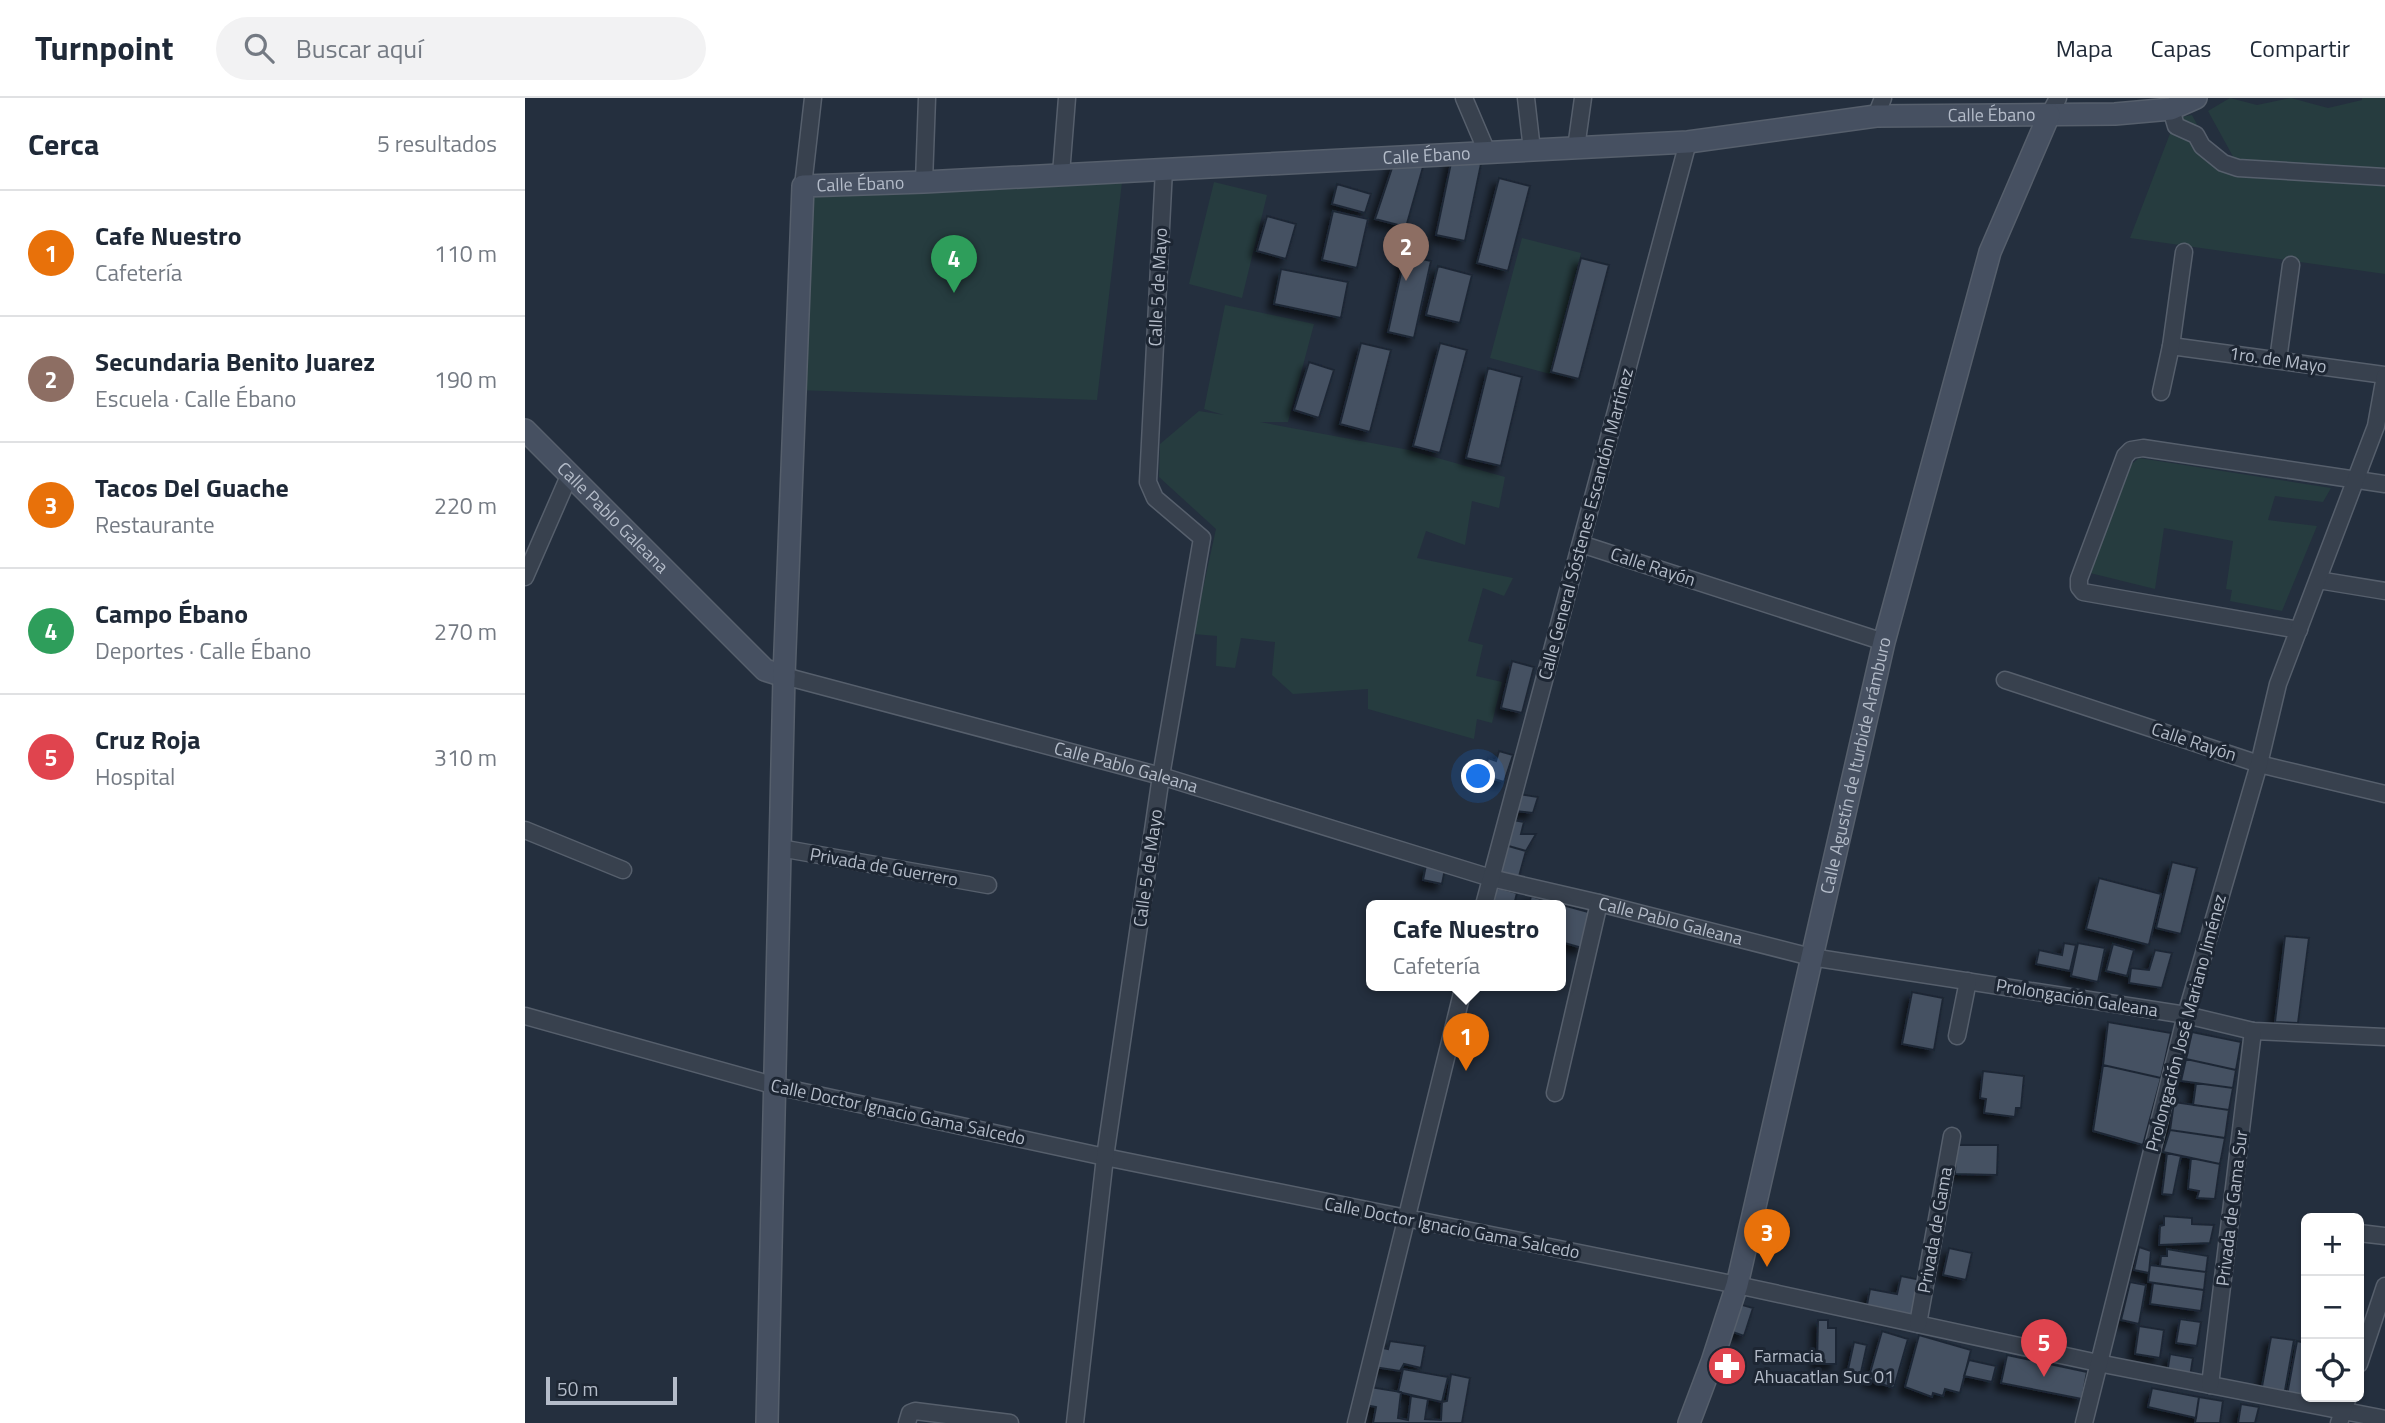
<!DOCTYPE html>
<html lang="es">
<meta charset="utf-8">
<style>
body{margin:0;font-family:"Titillium Web",sans-serif;background:#f2f2f3;color:#1f2937}
.controls{position:absolute;right:21px;bottom:21px;display:grid;overflow:hidden;border-radius:10px;box-shadow:0 2px 5px #0004}
.controls button{width:63px;height:63px;display:grid;place-items:center;padding:0;border:0;border-bottom:2px solid #e0e1e3;background:#fff;color:#1f2937;font:35px sans-serif}
.scale{position:absolute;left:21px;bottom:18px;width:131px;box-sizing:border-box;padding-left:7px;border:4px solid #b4bcc9;border-top:0;font-size:19px;line-height:24px;white-space:nowrap;color:#b4bcc9;-webkit-text-stroke:5px #1d2633;paint-order:stroke}
.you{position:absolute;left:954px;top:679px;width:24px;height:24px;margin:-18px;border:5px solid #fff;border-radius:50%;background:#1a73e8;box-shadow:0 0 0 10px #1a73e833}
.badge{display:grid;place-items:center;width:46px;height:46px;border-radius:50%;background:#4f688e;color:#fff;font-size:23px;font-weight:700}
.pin{position:absolute;translate:-50% -58px;filter:drop-shadow(0 2px 4px #0008)}
.pin::after{content:'';position:absolute;top:37px;width:24px;height:21px;background:inherit;clip-path:polygon(0 0,100% 0,50% 100%)}
.popup{position:absolute;left:841px;top:802px;width:200px;height:91px;box-sizing:border-box;display:grid;place-content:center;border-radius:10px;background:#fff;filter:drop-shadow(0 2px 5px #0005);font-size:23px;white-space:nowrap;color:#747a83}
.popup b{font-size:26px;color:#1f2937}
.popup::after{content:'';position:absolute;left:50%;top:100%;margin-left:-14px;border:14px solid transparent;border-top-color:#fff}
.list{margin:0;padding:0;list-style:none}
h2{display:flex;justify-content:space-between;align-items:center;height:91px;margin:0;padding:0 28px;font-size:30px}
h2 small{font-size:23px;font-weight:400;color:#747a83}
.list li{display:grid;grid-template-columns:46px 1fr auto;gap:21px;align-items:center;box-sizing:border-box;height:126px;padding:0 28px;border-top:2px solid #e0e1e3}
.list b{display:block;font-size:26px;white-space:nowrap}
.list p{margin:0;font-size:23px;white-space:nowrap;color:#747a83}
.list em{font-size:23px;font-style:normal;color:#747a83}
.icon{flex:none;width:38px;height:38px;fill:none;stroke:currentColor;stroke-width:2;stroke-linecap:round;stroke-linejoin:round}
.map{position:relative;flex:none;width:1860px;height:1325px;overflow:hidden}
header{display:flex;align-items:center;gap:42px;box-sizing:border-box;height:98px;padding:0 35px;background:#fff;border-bottom:2px solid #e0e1e3}
header strong{font-size:33px}
nav{display:flex;gap:38px;margin-inline-start:auto;font-size:24px}
.search{width:490px;height:63px;background:#f2f2f3;display:flex;align-items:center;gap:18px;box-sizing:border-box;padding:0 24px;border-radius:38px;color:#747a83;font-size:26px}
main{display:flex}
aside{flex:1;background:#fff}
.map>svg:first-child{display:block}
</style>
<header>
<strong>Turnpoint</strong>
<div class="search"><svg class="icon" aria-label="search" viewBox="0 0 24 24"><circle cx="10" cy="10" r="6"/><path d="M15 15l6 6"/></svg>Buscar aquí</div>
<nav><a>Mapa</a><a>Capas</a><a>Compartir</a></nav>
</header>
<main>
<aside>
<h2>Cerca<small>5 resultados</small></h2>
<ul class="list">
<li><span class="badge" style="background:#e8710a">1</span><div><b>Cafe Nuestro</b><p>Cafetería</p></div><em>110 m</em></li>
<li><span class="badge" style="background:#8d6e63">2</span><div><b>Secundaria Benito Juarez</b><p>Escuela · Calle Ébano</p></div><em>190 m</em></li>
<li><span class="badge" style="background:#e8710a">3</span><div><b>Tacos Del Guache</b><p>Restaurante</p></div><em>220 m</em></li>
<li><span class="badge" style="background:#2e9e5b">4</span><div><b>Campo Ébano</b><p>Deportes · Calle Ébano</p></div><em>270 m</em></li>
<li><span class="badge" style="background:#e0444e">5</span><div><b>Cruz Roja</b><p>Hospital</p></div><em>310 m</em></li>
</ul>
</aside>
<div class="map">
<svg width="1860" height="1325" viewBox="0 0 1860 1325">
<defs>
<filter id="shadow"><feDropShadow dx="-6" dy="6" stdDeviation="3.5" flood-color="#0009"/></filter>
</defs>
<rect width="100%" height="100%" fill="#242f3e"/>
<path fill="#263c3f" d="M1705,0L1732,7L1766,0L1803,10L1837,2V0H1860V73L1711,64L1683,13Z
M1667,17L1697,74L1860,86V176L1605,140L1651,20Z
M597,84L572,302L270,292L278,97Z
M689,84L742,97L717,200L664,186Z
M997,140L1056,155L1025,276L965,260Z
M700,207L789,226L763,324H735L884,352L980,379L974,410L947,403L940,447L901,433L892,460L988,480L979,498L958,490L943,543L958,547L951,578L977,584L967,625L952,621L949,641L843,611V591L768,596L747,577L750,544L716,540L710,570L691,568L692,538L668,536L691,431L634,379L635,346L674,313L699,317L679,311Z
M1614,360L1806,390L1798,404L1750,398L1743,422L1792,428L1757,513L1705,503L1707,492L1701,491L1708,443L1639,430L1630,491L1561,474L1597,374Z"/>
<path fill="#455162" stroke="#1f2835" stroke-width="2" filter="url(#shadow)" d="M927,60L956,66L940,143L911,137Z
M869,64L898,69L881,129L850,121Z
M974,80L1005,88L983,173L952,165Z
M812,86L846,96L840,115L807,106Z
M808,113L843,121L832,170L797,162Z
M742,118L771,126L761,161L732,153Z
M880,157L906,163L889,240L863,234Z
M1056,160L1084,167L1054,281L1026,274Z
M913,168L947,177L935,225L901,217Z
M756,171L823,184L816,220L749,206Z
M836,245L866,252L845,334L815,326Z
M915,245L942,252L915,355L888,348Z
M784,264L809,272L794,320L769,312Z
M963,270L997,279L976,368L941,360Z
M987,563L1009,569L997,615L976,610Z
M974,653L988,657L979,684L959,678L963,660L971,663Z
M994,696L1013,699L1008,715L990,713Z
M988,722L999,724L996,736H1011L1001,753L980,747Z
M980,747L1001,753L993,782L975,777Z
M1647,764L1672,770L1656,836L1631,830Z
M901,767L920,771L917,786L898,782Z
M1574,780L1636,796L1624,847L1561,831Z
M974,790L992,795L989,807H962L965,795Z
M1006,798L1030,805V807H1004Z
M1030,805L1067,815L1057,850L1036,844V807H1030Z
M1760,838L1784,840L1773,925L1750,924Z
M1539,845L1551,847L1545,873L1511,866L1514,852L1537,857Z
M1553,845L1580,850L1573,884L1546,878Z
M1588,846L1609,852L1602,878L1581,873Z
M1630,852L1647,855L1637,890L1604,885L1606,870L1624,872Z
M1387,894L1418,900L1409,952L1377,946Z
M1583,924L1646,935L1636,980L1578,967Z
M1667,934L1716,944L1711,972L1661,961Z
M1661,961L1711,972L1708,990L1656,983Z
M1578,967L1636,980L1618,1047L1568,1033Z
M1458,973L1499,978L1496,1010H1491L1490,1019L1459,1015L1461,1001L1455,1000Z
M1671,985L1708,990L1704,1012L1668,1007Z
M1649,1004L1704,1012L1700,1040L1645,1032Z
M1645,1032L1700,1040L1695,1066L1638,1054Z
M1431,1047H1473L1472,1077L1430,1076Z
M1642,1055L1656,1058L1648,1097L1637,1096Z
M1666,1060L1695,1066L1690,1101L1672,1100L1674,1093L1663,1091Z
M1639,1118L1667,1120V1126L1689,1127L1685,1145L1634,1147L1635,1128L1639,1127Z
M1614,1149L1626,1153L1624,1175L1609,1172Z
M1424,1150L1447,1155L1441,1182L1418,1177Z
M1642,1151L1683,1158L1681,1174L1635,1168L1636,1158H1642Z
M1625,1167L1681,1174L1679,1192L1623,1184Z
M1376,1178L1396,1182L1388,1223L1341,1212L1345,1191L1372,1196Z
M1605,1184L1621,1187L1614,1226L1596,1222Z
M1628,1185L1679,1192L1676,1213L1625,1206Z
M1214,1206L1228,1210L1219,1238L1205,1233Z
M1655,1221L1676,1224L1672,1248L1651,1245Z
M1293,1222H1303V1230H1311V1266H1292Z
M1614,1228L1639,1232L1635,1260L1610,1256Z
M1357,1233L1383,1241L1369,1290L1343,1282Z
M1394,1237L1446,1252L1435,1295L1420,1291L1418,1298L1408,1295L1407,1299L1380,1289Z
M1746,1239L1769,1242L1759,1298L1736,1294Z
M865,1243L900,1248L896,1270L879,1266L875,1273L849,1269L853,1249L863,1251Z
M1772,1243L1781,1245V1298L1762,1297Z
M1329,1244L1342,1247L1335,1279L1322,1276Z
M1645,1256L1668,1260L1665,1279L1642,1276Z
M1482,1257L1562,1274L1557,1301L1476,1285Z
M1444,1262L1471,1268L1467,1284L1439,1278Z
M878,1271L923,1279L917,1304L873,1294Z
M926,1276L945,1280L937,1325H848L851,1309L840,1307L845,1289L876,1294L873,1320L883,1322L886,1298L903,1301L900,1321L916,1322L917,1304L922,1303Z
M1627,1290L1674,1299L1671,1320L1623,1309Z
M1674,1299L1698,1303L1695,1325H1670Z
M1716,1306L1734,1309L1730,1325H1713Z"/>
<g fill="none" stroke-linecap="round" stroke-linejoin="round">
<g stroke="#565f6c" stroke-width="19">
<g id="street">
<path d="M939,0L962,54"/>
<path d="M1001,0L1007,52"/>
<path d="M1646,11L1651,28L1671,37L1677,48L1698,65L1713,70L1860,79"/>
<path d="M1524,17L1533,0"/>
<path d="M1351,18L1358,0"/>
<path d="M1051,50L1058,0"/>
<path d="M536,76L542,0"/>
<path d="M399,84L402,0"/>
<path d="M278,88L288,0"/>
<path d="M1646,248L1860,277"/>
<path d="M1753,262L1766,167"/>
<path d="M1636,294L1646,248L1659,154"/>
<path d="M1056,446L1359,544"/>
<path d="M0,479L44,378"/>
<path d="M1793,482L1860,493"/>
<path d="M1774,532L1558,494L1554,489V481L1600,358L1606,352L1618,350L1860,386"/>
<path id="s1" d="M259,578L636,678L966,780L1074,805L1286,859L1661,917L1728,933L1860,939"/>
<path d="M1480,582L1734,666L1860,696"/>
<path d="M0,732L98,772"/>
<path d="M255,750L463,787"/>
<path d="M959,807L1163,44"/>
<path d="M0,918L251,988L580,1059L1212,1187L1573,1265L1860,1321"/>
<path d="M1432,938L1443,883"/>
<path d="M1030,995L1074,805"/>
<path d="M1834,1135L1860,1138"/>
<path d="M1393,1226L1427,1038"/>
<path d="M1834,1266L1860,1188"/>
<path d="M1685,1287L1728,933"/>
<path d="M382,1325L385,1315L390,1313L485,1325"/>
<path d="M550,1325L580,1059L636,678L677,440L630,400L623,384L639,71"/>
<path d="M831,1325L939,887"/>
<path d="M1559,1325L1661,917L1734,666L1753,586L1851,328L1860,278"/>
<path d="M1814,1325L1823,1299"/>
</g>
</g>
<g stroke="#565f6c" stroke-width="24">
<g id="secondary">
<path id="s2" d="M0,332L240,572L259,578"/>
<path id="s3" d="M242,1325L259,578L278,88L399,84L1163,44L1351,18L1590,16L1646,11L1671,0"/>
<path id="s4" d="M1164,1325L1187,1264L1212,1187L1359,544L1465,154L1524,17"/>
</g>
</g>
<use href="#street" stroke="#38414e" stroke-width="16"/>
<use href="#secondary" stroke="#465061" stroke-width="21"/>
</g>
<defs>
<g id="pharmacy-disc" transform="scale(2.0125)"><circle r="9.5" fill="#e0444e" stroke="#1d2633"/><path d="M-2-6h4v4h4v4h-4v4h-4v-4h-4v-4h4Z" fill="#fff"/></g>
</defs>
<g fill-rule="evenodd">
<use href="#pharmacy-disc" x="1202" y="1268"/>
</g>
<g text-anchor="middle" stroke-width="6" stroke-linejoin="round" paint-order="stroke">
<g font-size="18" fill="#b4bcc9" stroke="#1d2633">
<text dy="6" stroke="none"><textPath href="#s3" startOffset="2429">Calle Ébano</textPath></text>
<text dy="6" stroke="none"><textPath href="#s3" startOffset="1862">Calle Ébano</textPath></text>
<text dy="6" stroke="none"><textPath href="#s3" startOffset="1295">Calle Ébano</textPath></text>
<text transform="translate(633 189) rotate(-87)" y="6">Calle 5 de Mayo</text>
<text transform="translate(1753 262) rotate(8)" y="6">1ro. de Mayo</text>
<text dy="6" stroke="none"><textPath href="#s2" startOffset="124">Calle Pablo Galeana</textPath></text>
<text transform="translate(1061 426) rotate(-75)" y="6">Calle General Sóstenes Escandón Martínez</text>
<text transform="translate(1128 469) rotate(18)" y="6">Calle Rayón</text>
<text transform="translate(1669 644) rotate(18)" y="6">Calle Rayón</text>
<text dy="6" stroke="none"><textPath href="#s4" startOffset="679">Calle Agustín de Iturbide Arámburo</textPath></text>
<text dy="6" stroke="none"><textPath href="#s1" startOffset="354">Calle Pablo Galeana</textPath></text>
<text transform="translate(359 769) rotate(10)" y="6">Privada de Guerrero</text>
<text transform="translate(623 770) rotate(-82)" y="6">Calle 5 de Mayo</text>
<text dy="6" stroke="none"><textPath href="#s1" startOffset="920">Calle Pablo Galeana</textPath></text>
<text transform="translate(1552 900) rotate(9)" y="6">Prolongación Galeana</text>
<text transform="translate(1661 925) rotate(-75)" y="6">Prolongación José Mariano Jiménez</text>
<text transform="translate(373 1014) rotate(12)" y="6">Calle Doctor Ignacio Gama Salcedo</text>
<text transform="translate(1707 1110) rotate(-83)" y="6">Privada de Gama Sur</text>
<text transform="translate(927 1130) rotate(11)" y="6">Calle Doctor Ignacio Gama Salcedo</text>
<text transform="translate(1410 1132) rotate(-80)" y="6">Privada de Gama</text>
</g>
<g font-size="18" fill="#b4bcc9" stroke="#1d2633" text-anchor="start">
<text x="1229" y="1264">Farmacia<tspan x="1229" dy="21">Ahuacatlan Suc 01</tspan></text>
</g>
</g>
</svg>
<div class="controls">
<button>+</button>
<button>−</button>
<button><svg class="icon" aria-label="locate" viewBox="0 0 24 24"><circle cx="12" cy="12" r="6"/><path d="M12 2v4M12 18v4M2 12h4M18 12h4"/></svg></button>
</div>
<div class="scale">50 m</div>
<div class="you"></div>
<div class="pin badge" style="left:941px;top:973px;background:#e8710a">1</div>
<div class="popup"><b>Cafe Nuestro</b>Cafetería</div>
<div class="pin badge" style="left:881px;top:183px;background:#8d6e63">2</div>
<div class="pin badge" style="left:1242px;top:1169px;background:#e8710a">3</div>
<div class="pin badge" style="left:429px;top:195px;background:#2e9e5b">4</div>
<div class="pin badge" style="left:1519px;top:1279px;background:#e0444e">5</div>
</div>
</main>
